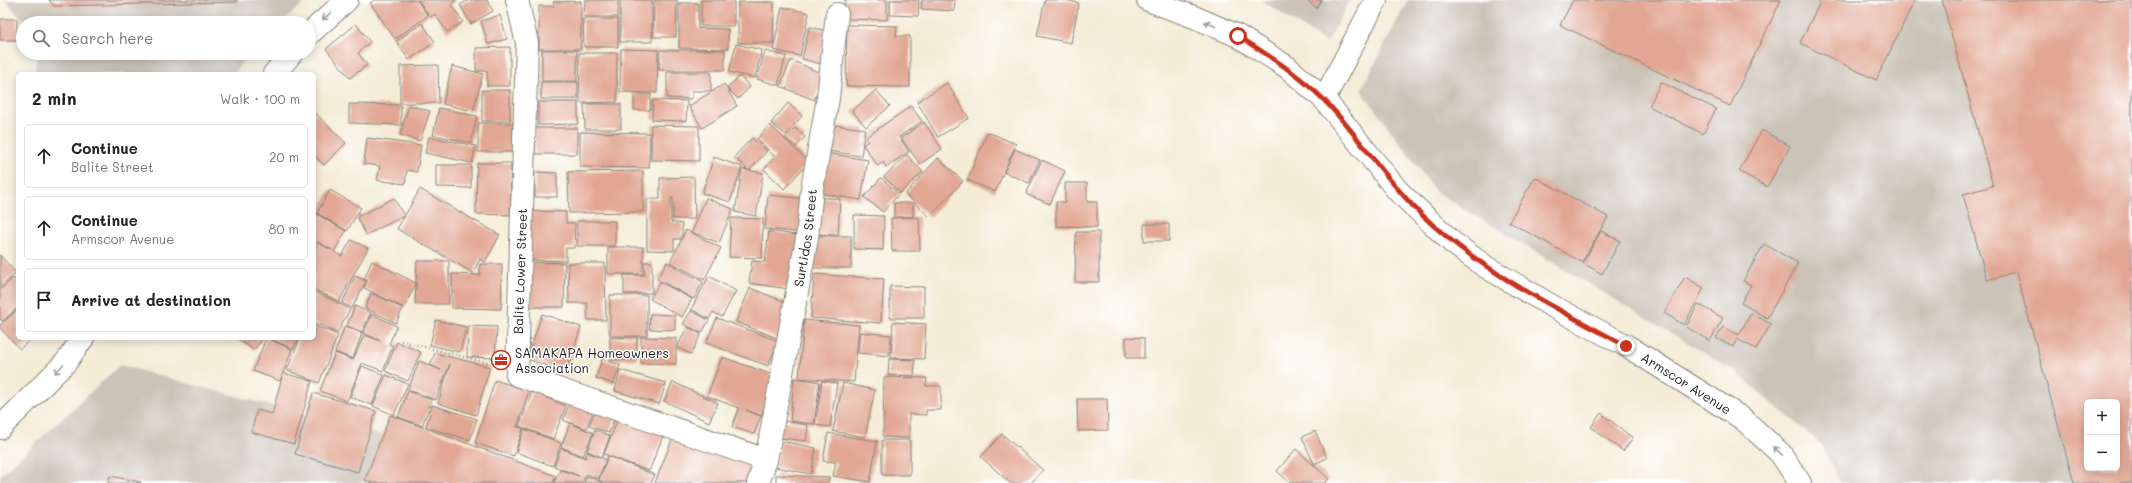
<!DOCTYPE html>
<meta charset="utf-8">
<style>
body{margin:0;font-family:Mali,sans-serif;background:#f2f2f2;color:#222}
.controls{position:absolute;right:12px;bottom:12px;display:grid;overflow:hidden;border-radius:6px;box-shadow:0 2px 10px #0003}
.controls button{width:36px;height:36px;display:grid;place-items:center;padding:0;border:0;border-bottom:1px solid #e0e0e0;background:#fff;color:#222;font:20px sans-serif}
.stop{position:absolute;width:12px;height:12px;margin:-9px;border:3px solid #c8321e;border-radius:50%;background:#fff}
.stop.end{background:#c8321e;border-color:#fff;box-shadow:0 1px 4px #0008}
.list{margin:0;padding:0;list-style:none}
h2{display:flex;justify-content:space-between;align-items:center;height:52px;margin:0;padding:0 16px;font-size:17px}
h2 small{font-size:13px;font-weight:400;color:#767676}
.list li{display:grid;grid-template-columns:26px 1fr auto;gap:12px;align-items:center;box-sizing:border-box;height:64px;margin:0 8px 8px;padding:0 8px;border:1px solid #e0e0e0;border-radius:6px}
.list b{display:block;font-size:15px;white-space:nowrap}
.list p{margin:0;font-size:13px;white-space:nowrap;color:#767676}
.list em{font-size:13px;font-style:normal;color:#767676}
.icon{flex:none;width:22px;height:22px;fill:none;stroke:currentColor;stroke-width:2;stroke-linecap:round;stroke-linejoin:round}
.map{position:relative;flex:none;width:2132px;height:483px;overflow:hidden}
.search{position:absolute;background:#fff;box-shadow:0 2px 10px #0003;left:16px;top:16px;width:300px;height:44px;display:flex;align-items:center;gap:10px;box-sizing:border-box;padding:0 14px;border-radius:22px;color:#767676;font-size:15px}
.panel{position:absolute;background:#fff;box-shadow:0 2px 10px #0003;left:16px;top:72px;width:300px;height:268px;border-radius:6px}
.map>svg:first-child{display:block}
</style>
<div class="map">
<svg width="2132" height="483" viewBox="0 0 2132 483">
<rect width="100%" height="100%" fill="#fff"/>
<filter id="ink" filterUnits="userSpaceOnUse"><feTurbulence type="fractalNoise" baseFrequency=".025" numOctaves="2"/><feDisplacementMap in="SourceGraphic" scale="8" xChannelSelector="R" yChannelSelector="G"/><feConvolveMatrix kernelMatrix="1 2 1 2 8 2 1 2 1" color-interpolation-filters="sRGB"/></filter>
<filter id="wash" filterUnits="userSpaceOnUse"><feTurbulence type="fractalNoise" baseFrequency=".012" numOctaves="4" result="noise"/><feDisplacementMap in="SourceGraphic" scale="16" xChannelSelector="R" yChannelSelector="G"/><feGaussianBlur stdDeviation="0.9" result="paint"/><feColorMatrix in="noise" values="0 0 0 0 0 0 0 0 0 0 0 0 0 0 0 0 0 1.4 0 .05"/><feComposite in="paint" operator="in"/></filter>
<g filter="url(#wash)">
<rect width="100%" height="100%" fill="#f4ecd7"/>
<path fill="#cbc3b8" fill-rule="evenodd" d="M5,0H307L281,23H25Z
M1261,0H1350L1327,43Z
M1408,0H2132V483H1840L1822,445L1734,371L1436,192L1361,90ZM2087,402H2117V468H2087Z
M37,53H248L234,74H35Z
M120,365L559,483H0V476Z"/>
<g id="blocks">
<path fill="#e2a794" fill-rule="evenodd" d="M49,0H237V2L54,6Z
M375,0H417L428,16L395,39L370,3Z
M418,0H456L451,4L463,22L447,32L435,14L430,17Z
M469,0H487L493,11L471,24L460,5Z
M585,0H618V17H584Z
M620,0H652V42H620Z
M654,0H677L676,37H653Z
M701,0H734V26H701Z
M845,0H887V20L844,19Z
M890,0H919L918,16L890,15Z
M922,0H955L954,11L921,9Z
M1045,0H1064L1079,3L1071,43L1037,36Z
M1307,0H1322L1316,8Z
M1573,0H1781L1730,106L1560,25Z
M1821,0H1915L1876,80L1800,43Z
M1942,0H2132V483H2074L2016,272L1987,280L1963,194L1993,186ZM2087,402H2117V468H2087Z
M581,1V49H539V6H554L553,2Z
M738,2H774L773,43H738Z
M679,3H698V28L728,29V49L679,48Z
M782,7L809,13L800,56L773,50Z
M500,15L507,39L488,44L481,21Z
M0,19H17V40H0Z
M583,19H618V47H584Z
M422,23L435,42L409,60L396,41Z
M356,24L370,42L358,53L367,65L350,78L326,49Z
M847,25L897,26L896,36H910V87L846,86Z
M809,27L828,31L821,64L802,59Z
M736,44L762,50L755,78L729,72Z
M510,47V86H487V71H476V48Z
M621,49L658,50L657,93L620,92Z
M542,50H577V81H542Z
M660,50H725V70H659Z
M765,51L786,56L778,85L757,79Z
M579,53H617V102L580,103Z
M791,60L825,75L814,100L780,86Z
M438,65L439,103H400V66Z
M452,66L483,74L473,111L443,104Z
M667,72H711V91H692V99L667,98Z
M740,76L750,87L738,99L727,88Z
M541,82H578V99H541Z
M1661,82L1716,109L1703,134L1649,106Z
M947,83L969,118L938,137L917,102Z
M724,84L737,106L702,128L689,106Z
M482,90H510V121H482Z
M876,90L890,106L866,127L852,111Z
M634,94H651L650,110H634Z
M653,100L687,101L686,121L652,120Z
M538,102H578V124L538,125Z
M788,103L802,116L786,135L771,123Z
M349,104L401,105V125L349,123Z
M584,104H621V129H585Z
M409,105L430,111L420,141L400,135Z
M911,106L922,121L899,137L909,152L886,167L883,162L878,166L863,145L868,141L866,137Z
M439,108L477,116L471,143L433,135Z
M314,112L346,143L324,165L314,155Z
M924,122L942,149L920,164L901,138Z
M478,123H513V152H478Z
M827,124L865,129L861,156L823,150Z
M651,125L699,126V161L651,160Z
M770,125L809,162L784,189L764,169L775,157L757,139Z
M535,128H577V154H535Z
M795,128L805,137L796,147L785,138Z
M1762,130L1790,146L1767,187L1739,171Z
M580,132L650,133L649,168L580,167Z
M988,132L1016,144L995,192L967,180Z
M429,137L476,146L472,163L425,153Z
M367,138L421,145L417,172L407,170L405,184L377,180L380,166L364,164Z
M752,138L767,151L749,171L734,157Z
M1015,149L1040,160L1029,183L1004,172Z
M821,152L868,160L861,200L814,192Z
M907,155L923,172L900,193L884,177Z
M714,157L742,167L730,202L702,193Z
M938,158L963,181L930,217L905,194Z
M1042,160L1065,171L1050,204L1026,194Z
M477,163H511L510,215L476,214Z
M436,165H471V188L436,187Z
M742,169L763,173L756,216L735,212Z
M643,171V212L569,213L568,172Z
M535,172L557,173V197H535Z
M694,177L695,219H673V198H671V222L682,224V238L686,230L721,248L704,280L670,262L682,239H674V251L647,250V199H660V178Z
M1535,177L1608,217L1582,262L1509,222Z
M881,178L899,194L883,212L864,197Z
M1065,183H1087V202H1097V227L1056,226V202H1065Z
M420,189L500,235L485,262L480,259L473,273L397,229Z
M330,190L361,208L347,231L317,213Z
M768,195L809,199L806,233L765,229Z
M817,197L840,199L838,235L814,234Z
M394,198L404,216L366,235L357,217Z
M706,198L733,209L719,243L692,232Z
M894,203H913V217H894Z
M528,211L566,212V223H575L574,248H566V261L527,260Z
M317,214L346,231L334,252L342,256L351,240L368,248L339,302L314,289V251L318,243L332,250L314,240V219Z
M854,215L884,216L883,250L854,249Z
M919,217L920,251H892L891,218Z
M731,218L763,219L762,258L729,257Z
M577,221H615V246H577Z
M1144,224H1169V241H1144Z
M769,231L804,236L796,290L749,283L752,261L765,262Z
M1601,231L1620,241L1602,274L1583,263Z
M1076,232H1099V282H1075Z
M811,236H851V268H811Z
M1764,244L1798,263L1767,318L1741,303L1751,285L1743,281Z
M608,247H643V274H608Z
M0,255L16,273L0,288Z
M372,261L416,283L404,308L364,288L367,280L364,279Z
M417,261H449V304H415Z
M524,262L565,263L564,307H524Z
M644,262H652V293L624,294V275H645Z
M667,262L703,282L694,299L657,279Z
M568,263H605L606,320H588L587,303H569Z
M480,264H502L501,309L452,308V274L480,275Z
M814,274L884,279L881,323L811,318Z
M355,276L366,281L352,308L342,303Z
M709,276L736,291L722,317L713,312L709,319L691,309Z
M1685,277L1704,288L1684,325L1664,313Z
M13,278L18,283V307L3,321L0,319V290Z
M660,282L692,299L682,317L650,299Z
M890,286L924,287V318H890Z
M750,288L793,305L779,339L736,322Z
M314,291L350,309L337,333L314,322Z
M371,293L403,308L396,323L365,308Z
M610,295H647V336H610Z
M1698,304L1723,318L1710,341L1686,327Z
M355,306L371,313L362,332L347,326Z
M18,309V338H32L20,349L0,328V325Z
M691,311L709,320L702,333L683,324Z
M1751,313L1771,324L1756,349L1737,339L1733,347L1716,338L1723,327L1739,335Z
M372,314L397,326L389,344L393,346L383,371L362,363L347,401L320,391L335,353L353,360L364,335L381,341L363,333Z
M542,314L581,327L566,372L527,359Z
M650,314L675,315V330L649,329Z
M717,318L778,341L768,366L706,343Z
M436,320L466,327L460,352L430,345Z
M804,320L859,325L854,382L799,378Z
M893,322L926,324L924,359L891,358Z
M314,325L338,335L319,383L287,370L300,338H314Z
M345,326L362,333L353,359L335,352Z
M468,326L497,327L495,358L467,357Z
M687,327L701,334L691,354L677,348Z
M860,332L891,335L889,356L858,353Z
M637,337V359L610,360V338Z
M641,337L676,338V364L641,363Z
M1126,337L1144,338V358H1126Z
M236,338H263L254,350Z
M266,338L292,349L280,381L253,371Z
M268,338H298L293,349Z
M397,342L421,352L408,381L385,371Z
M435,353L490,367L476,415L438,403L450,364L436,400L408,390L419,361L441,370L430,365Z
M722,357L776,376L761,416L746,410L761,416L754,434L732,427L739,408L707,396Z
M602,359L620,365L614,384L596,378Z
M889,359L915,360L914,376L888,375Z
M362,366L384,375L372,405L350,397Z
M620,370L666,383L659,404L615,391Z
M283,373L312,381L294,444L251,432L257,410L272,414Z
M386,375L408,384L394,415L373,406Z
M884,377L927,378L926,386H941V410H926V415L909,414V438L883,437Z
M794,378L820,382L814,424L790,421Z
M495,380L529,391L517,427L523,428L514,456L475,443Z
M822,381L837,383L830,427L815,425Z
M673,382L718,403L709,422L664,401Z
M843,383L875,390L865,437L833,431Z
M408,391L432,400L422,426L398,417Z
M532,392L566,406L553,439L519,426Z
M313,393L376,411L358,472L295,454Z
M1077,399H1107L1108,430L1078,431Z
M570,402L593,411L586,429L563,420Z
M432,405L477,419L470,440L426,427Z
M596,408L616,415L609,433L589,426Z
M620,413L665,431L649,471L604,454Z
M1601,413L1633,438L1623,451L1591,427Z
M390,415L556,476L553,483H372L365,480Z
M783,421L808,425L806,441L780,438Z
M570,423L593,433L583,456L561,447Z
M524,429L561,443L553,466L516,452Z
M676,429L755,461L747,483H655Z
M595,430L610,436L602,457L587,451Z
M1315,431L1327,458L1314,464L1302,437Z
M828,433L877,441L870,482L833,476L836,462L823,461Z
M1002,434L1043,470L1031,483H1010L981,457Z
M882,440H910V475H882Z
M781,441L816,448L811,474L775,467Z
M561,448L585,458L587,452L606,460L598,479L586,474L582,483H554L560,470L579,476L554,466Z
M1296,449L1329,479L1325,483H1290L1277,471Z
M608,456L655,475L651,483H605L599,480Z
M776,475L829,477L828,483H776Z
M110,476L141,482V483H108Z
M587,476L603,483H584Z"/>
</g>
</g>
<g filter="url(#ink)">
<use href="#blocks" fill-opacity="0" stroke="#88847a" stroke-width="1"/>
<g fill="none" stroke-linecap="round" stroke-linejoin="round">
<g stroke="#88847a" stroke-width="24">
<g id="minor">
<path d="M517,0L527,43L517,375L766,460"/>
<path id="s1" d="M758,483L766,460L807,238L812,189L828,98L837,14"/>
</g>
</g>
<g stroke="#88847a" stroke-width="24">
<g id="secondary">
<path id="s2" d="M1148,0L1194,17L1238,36L1287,67L1324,99L1398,191L1453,243L1486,267L1552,306L1627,346L1743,419L1781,454L1800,483"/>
<path d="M309,34L347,0"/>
<path d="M274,74L292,53"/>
<path d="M1324,99L1376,0"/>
<path d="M0,428L66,362L83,338"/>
</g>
</g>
<path stroke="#88847a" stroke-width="2.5" stroke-dasharray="1 3" stroke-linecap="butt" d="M401,341L489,363"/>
<use href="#minor" stroke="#fff" stroke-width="22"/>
<use href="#secondary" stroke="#fff" stroke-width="22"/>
</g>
<defs><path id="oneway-shaft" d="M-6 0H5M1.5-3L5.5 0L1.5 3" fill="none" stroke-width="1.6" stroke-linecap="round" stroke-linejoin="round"/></defs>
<g stroke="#999">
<use href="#oneway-shaft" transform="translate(327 16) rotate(140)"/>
<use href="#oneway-shaft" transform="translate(1210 24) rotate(-156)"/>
<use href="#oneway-shaft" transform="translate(59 369) rotate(135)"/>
<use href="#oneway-shaft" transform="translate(1778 451) rotate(-135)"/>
</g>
</g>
<g fill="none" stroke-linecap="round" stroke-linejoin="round" filter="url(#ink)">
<path stroke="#c8321e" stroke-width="5" d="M1238,36C1268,55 1298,74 1323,99C1358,134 1383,177 1419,212C1478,270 1554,307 1626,346"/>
</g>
<defs>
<g id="office-ring" transform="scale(1)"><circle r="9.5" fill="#fff" stroke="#c8321e" stroke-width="1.5"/><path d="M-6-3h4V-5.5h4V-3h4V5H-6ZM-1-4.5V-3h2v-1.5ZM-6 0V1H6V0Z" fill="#c8321e"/></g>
</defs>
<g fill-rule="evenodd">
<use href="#office-ring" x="501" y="360"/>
</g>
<g text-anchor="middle" stroke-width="3" stroke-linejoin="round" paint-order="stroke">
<g font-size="13" fill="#1c1c1c" stroke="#fff">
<text dy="5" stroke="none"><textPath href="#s1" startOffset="250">Surtidos Street</textPath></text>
<text transform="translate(520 271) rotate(-88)" y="5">Balite Lower Street</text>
<text dy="5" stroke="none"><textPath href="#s2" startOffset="670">Armscor Avenue</textPath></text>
</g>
<g font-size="13" fill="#1c1c1c" stroke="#fff" text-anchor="start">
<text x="515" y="358">SAMAKAPA Homeowners<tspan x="515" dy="15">Association</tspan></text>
</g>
</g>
</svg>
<div class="controls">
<button>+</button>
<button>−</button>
</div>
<div class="stop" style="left:1238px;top:36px"></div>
<div class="stop end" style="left:1626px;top:346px"></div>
<div class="search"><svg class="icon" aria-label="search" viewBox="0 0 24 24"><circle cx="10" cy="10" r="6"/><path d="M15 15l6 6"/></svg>Search here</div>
<section class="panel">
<h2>2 min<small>Walk · 100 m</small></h2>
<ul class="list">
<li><svg class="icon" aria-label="ahead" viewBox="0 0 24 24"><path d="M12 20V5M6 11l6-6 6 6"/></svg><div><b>Continue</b><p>Balite Street</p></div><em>20 m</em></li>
<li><svg class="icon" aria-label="ahead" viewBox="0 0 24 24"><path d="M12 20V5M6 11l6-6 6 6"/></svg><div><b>Continue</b><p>Armscor Avenue</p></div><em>80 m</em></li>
<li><svg class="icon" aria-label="arrive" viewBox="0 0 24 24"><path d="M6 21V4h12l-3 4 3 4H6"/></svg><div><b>Arrive at destination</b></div></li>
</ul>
</section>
</div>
